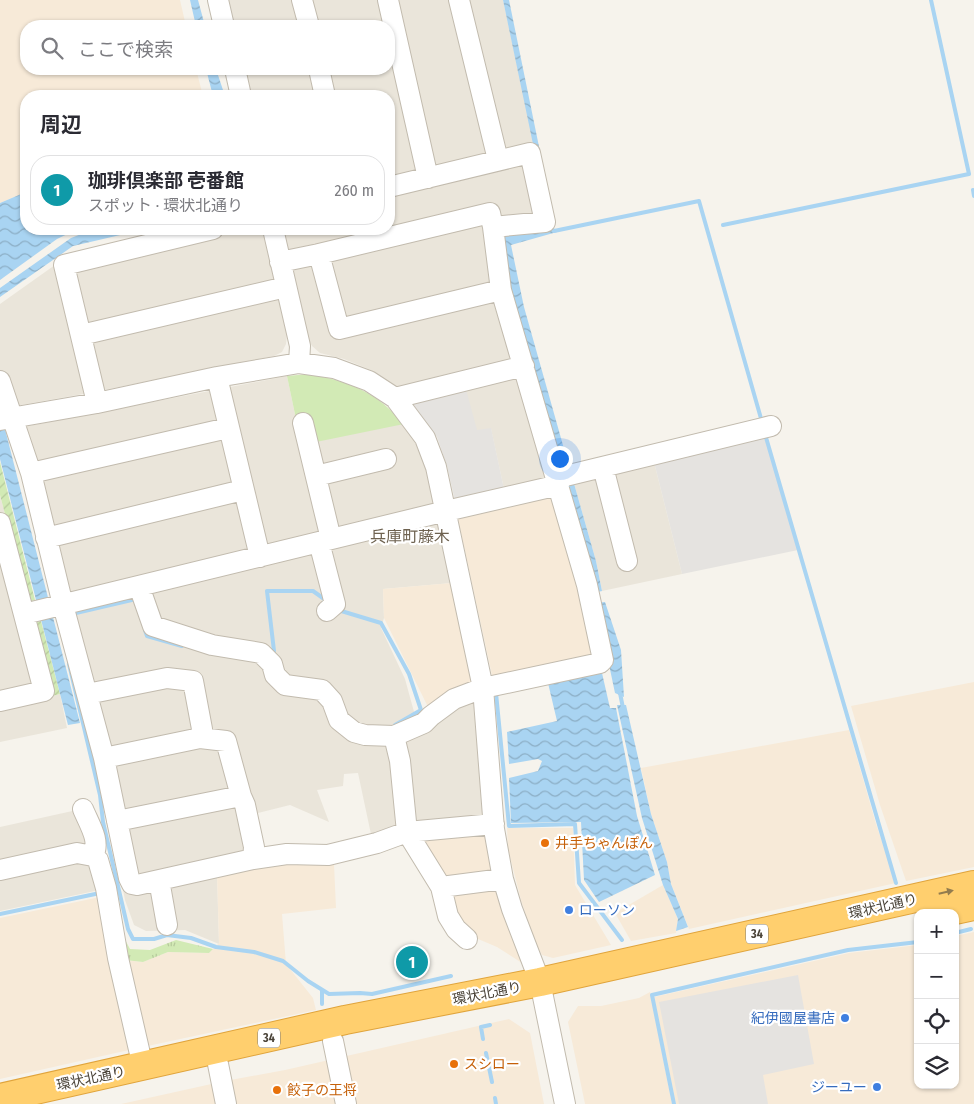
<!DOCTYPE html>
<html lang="ja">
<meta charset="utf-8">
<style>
body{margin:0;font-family:"Fira Sans Condensed","Noto Sans JP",sans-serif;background:#f2f2f3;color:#2b2b33}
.controls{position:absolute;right:15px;bottom:15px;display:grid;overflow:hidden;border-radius:10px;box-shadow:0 1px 4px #0004}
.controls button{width:45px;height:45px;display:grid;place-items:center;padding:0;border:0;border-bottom:1px solid #e1e1e2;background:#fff;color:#2b2b33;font:25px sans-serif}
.you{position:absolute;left:559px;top:458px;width:18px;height:18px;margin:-12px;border:4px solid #fff;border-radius:50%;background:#1a73e8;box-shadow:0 0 0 8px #1a73e833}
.badge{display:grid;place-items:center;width:32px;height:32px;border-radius:50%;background:#fc3f1d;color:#fff;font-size:16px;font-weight:700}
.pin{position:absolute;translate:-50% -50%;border:2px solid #fff;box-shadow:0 1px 5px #0006}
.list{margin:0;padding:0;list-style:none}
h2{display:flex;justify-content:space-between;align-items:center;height:65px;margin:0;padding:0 20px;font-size:21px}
h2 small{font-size:16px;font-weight:400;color:#7c7c81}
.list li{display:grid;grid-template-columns:32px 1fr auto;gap:15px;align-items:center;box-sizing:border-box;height:70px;margin:0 10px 10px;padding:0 10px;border:1px solid #e1e1e2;border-radius:20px}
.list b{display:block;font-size:19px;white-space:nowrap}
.list p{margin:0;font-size:16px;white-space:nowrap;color:#7c7c81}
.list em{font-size:16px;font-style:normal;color:#7c7c81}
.icon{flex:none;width:28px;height:28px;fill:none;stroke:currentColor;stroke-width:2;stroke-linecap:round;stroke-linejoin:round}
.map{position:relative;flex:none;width:974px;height:1104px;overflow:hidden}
.search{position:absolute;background:#fff;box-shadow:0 1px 4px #0004;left:20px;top:20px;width:375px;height:55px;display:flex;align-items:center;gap:12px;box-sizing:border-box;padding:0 18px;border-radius:20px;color:#7c7c81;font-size:19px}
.panel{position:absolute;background:#fff;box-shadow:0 1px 4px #0004;left:20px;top:90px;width:375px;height:145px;border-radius:20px}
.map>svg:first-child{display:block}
</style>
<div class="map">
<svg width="974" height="1104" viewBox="0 0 974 1104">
<defs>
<pattern id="grass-tufts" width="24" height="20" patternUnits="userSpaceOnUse" patternTransform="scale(1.25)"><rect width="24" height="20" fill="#d2eab5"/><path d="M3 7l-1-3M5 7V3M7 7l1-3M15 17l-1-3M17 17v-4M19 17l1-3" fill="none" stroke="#b6ca9c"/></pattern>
<pattern id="garden-furrows" width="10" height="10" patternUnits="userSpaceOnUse" patternTransform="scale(1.25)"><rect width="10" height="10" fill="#d2eab5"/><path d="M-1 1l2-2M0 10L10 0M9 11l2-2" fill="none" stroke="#b6ca9c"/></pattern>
<pattern id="water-waves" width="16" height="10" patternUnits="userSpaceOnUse" patternTransform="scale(1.25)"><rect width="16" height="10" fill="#a9d4f2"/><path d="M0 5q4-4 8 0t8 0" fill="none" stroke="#8caec5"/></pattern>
</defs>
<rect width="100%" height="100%" fill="#f6f3ec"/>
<path fill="#eae5da" d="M211,0H503L534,143L389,177V96H234L228,69H389V26H218Z
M538,161L552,229L505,239L552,477L504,489L491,429L477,431L399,389L371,370L344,359L320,353L312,346L307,336L281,229H389V196Z
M191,229H262L287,335L286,344L282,352L274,356L94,392L4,408L0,396V304L62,260Z
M287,376L296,419L404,424L416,443L430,481L452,583L383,589L384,618L381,628L405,679L419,730L475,697L487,829L418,834L372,855V839L358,773L344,774L343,786L317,790L329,822L290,805L254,814L262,864L217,873L219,944L185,930L146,931L134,925L125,900L109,821L13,429Z
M654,462L682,574L602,591L596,561L573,480Z
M0,495L52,696L60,694L67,728L0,742Z
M86,808L114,887L0,911V827Z"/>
<path fill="#f7ead8" d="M0,0H180L186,26H26V69H196L203,96H26V192L0,203Z
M557,495L598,658L493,680L458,519Z
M452,583L474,688L430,711L384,618L383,589Z
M974,682V867L906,881L880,805L851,706Z
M849,730L876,824L896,883L689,929L671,884L667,862L651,814L641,768Z
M507,828H573L575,885L611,945L553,958L542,955L535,942L521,900L508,849Z
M487,829L502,909L522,963L497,947L471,936L459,926L418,834Z
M262,864H334L336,908L282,914L286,964L313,998L316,1010L143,1047L125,960L143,962L168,952L209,953L219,943L217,873Z
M663,885L678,919L676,933L631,941L615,913Z
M100,897L129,1050L0,1079V918Z
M974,932V1104H676L654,997L849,953L918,945V1085H955V936Z
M650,992L672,1104H585L568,1022L578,1006H601L639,998Z
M509,1019L530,1033L544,1104H231L225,1081L285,1070Z
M216,1083L220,1104H121Z"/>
<path fill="url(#grass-tufts)" d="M122,934L130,949L150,950L176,940L213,949L209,953L168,952L143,962L125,960Z"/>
<path fill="#d2eab5" d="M309,374C351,382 376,392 404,424L316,442L296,419L287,376Z"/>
<path fill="url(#garden-furrows)" d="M0,462L35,600L28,602L0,495Z
M41,621L60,694L52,696L33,623Z"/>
<path fill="#e5e3e0" d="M465,386L477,430L491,428L504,489L455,501L447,466L437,437L413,404L414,399Z
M764,434L798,550L682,574L654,462Z
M798,975L814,1064L763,1075L768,1104H679L659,1002Z"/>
<path fill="url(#water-waves)" d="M190,0H198L205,26H196Z
M503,0H509L554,220L549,221Z
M206,69H216L225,96H213Z
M26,192V229H78L57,239L0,280V203Z
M550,228L556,229L557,232L511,245L524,307L568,463L574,465L760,418L762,422L559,471L508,283L501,240L506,233Z
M94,229H146L73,246L0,297V288L71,238Z
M0,416L5,429L80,723L68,725L0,459Z
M573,480L596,561L602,591L593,593L562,483Z
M605,602L621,650L624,697L615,693L596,603Z
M602,673L610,708H616L637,816L655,875L599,902L584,880L581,822L511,823L509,778L538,771L542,761L538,759L509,764L507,732L557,721L548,683Z
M617,705H626L651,814L667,862L671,884L688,927L676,931L678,919L663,885L642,818Z"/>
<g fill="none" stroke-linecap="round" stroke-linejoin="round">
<path stroke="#a9d4f2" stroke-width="4" d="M973,190L974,196
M723,225L969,174L931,0
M554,231L699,201L762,422
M765,434L896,883
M338,610L381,623L409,674L421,710L395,725
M76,613L136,599V601
M145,630L147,636L182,646
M270,653L274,651L267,591H313L327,601
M69,664L100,795L103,822L128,929L133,939H154L167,935L191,938L216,947L254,952L283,961L308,981L329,994L360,993L372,994L451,976
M496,693L509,826L575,824L579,883L622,940
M620,693L623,708
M0,914L100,893
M955,933L971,929
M322,991V1004
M483,1039L481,1027L490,1025
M486,1053L492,1082
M495,1098L496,1104
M674,1104L652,995L848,950L918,942"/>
<g stroke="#c2bbae" stroke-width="22">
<path id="minor" d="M218,0L224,26
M302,0L309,26
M388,0L428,178
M459,0L498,160
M235,69L241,96
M319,69L325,96
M389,187L530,153L545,222L493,227L501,290L587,585L603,660L600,663L483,688L454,699L431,716L424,723L394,736
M273,229L300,346L299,363
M319,254L339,329L501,290
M280,262L319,254L490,213L493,227
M81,335L286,287
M217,377L260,557
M0,381L31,473L63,605L104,758L129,878L132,884L137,885L253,859L287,854L328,855L377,843L407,832L494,824
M395,398L524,366
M97,403L64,265L213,229
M0,420L97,403L217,377L299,363L334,368L369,381L395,398L425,438L436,467L483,688L494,829L503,879L512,909L540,982L565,1104
M303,423L331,539
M603,467L627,561
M31,473L228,428
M316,476L386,459
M557,478L771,426
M0,523L44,691L0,701
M46,538L243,490
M319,542L335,604L327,611
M139,586L153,626L212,645L261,653L272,664L275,675L285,685L322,690L332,701L339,720L354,732L365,735L394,736L400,761L407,832L441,887L448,916L456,929L467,939
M24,614L446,511L559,485
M87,694L167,678L193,681L202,729L200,738
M104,758L200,738L226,741L241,796L245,805L254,847L253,859
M83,809C89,824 101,841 93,856
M117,821L241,796
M0,870L77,853L93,856L98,860L106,888L118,958L143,1067
M159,880L167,925
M441,887L503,879
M333,1041L346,1104
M218,1064L226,1104"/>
</g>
<g stroke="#e0a43c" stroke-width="30">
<path id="highway" d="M941,913L974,906
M0,1098L345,1020L540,982L974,885"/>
</g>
<use href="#minor" stroke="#fff" stroke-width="20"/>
<use href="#highway" stroke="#ffcf6e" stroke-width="28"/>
</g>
<defs><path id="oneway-solid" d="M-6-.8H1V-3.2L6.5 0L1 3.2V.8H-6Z" transform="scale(1.25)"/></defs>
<use fill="#937c4e" href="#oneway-solid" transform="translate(946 892) rotate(-13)"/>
<g fill="#e8710a" stroke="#fff" stroke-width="2">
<circle cx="545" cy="843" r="5"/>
<circle cx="454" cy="1064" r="5"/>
<circle cx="277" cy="1090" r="5"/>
</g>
<g fill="#3f7fe0" stroke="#fff" stroke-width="2">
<circle cx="569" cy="910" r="5"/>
<circle cx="845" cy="1018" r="5"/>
<circle cx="877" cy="1087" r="5"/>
</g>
<g text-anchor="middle" stroke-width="4.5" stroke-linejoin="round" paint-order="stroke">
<g fill="#fff" stroke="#817c74" stroke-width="1">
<rect x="746" y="924.5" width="22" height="19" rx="4"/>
<rect x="258" y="1028.5" width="22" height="19" rx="4"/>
</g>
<g font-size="12" font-weight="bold" fill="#4b4439">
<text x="757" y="938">34</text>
<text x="269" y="1042">34</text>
</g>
<g font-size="14" fill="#c56008" stroke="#fff" text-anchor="start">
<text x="555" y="848">井手ちゃんぽん</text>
<text x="464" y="1069">スシロー</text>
<text x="287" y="1095">餃子の王将</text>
</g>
<g font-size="14" fill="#4b4439" stroke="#fff">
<text transform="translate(883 906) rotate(-13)" y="5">環状北通り</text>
<text transform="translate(487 993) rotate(-11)" y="5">環状北通り</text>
<text transform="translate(91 1078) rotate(-12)" y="5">環状北通り</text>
</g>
<g font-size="14" fill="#366cbe" stroke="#fff" text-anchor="end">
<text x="579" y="915" text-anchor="start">ローソン</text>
<text x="835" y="1023">紀伊國屋書店</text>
<text x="867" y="1092">ジーユー</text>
</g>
<g font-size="16" fill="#6e6250" stroke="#fff">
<text x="410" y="542">兵庫町藤木</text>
</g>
</g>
</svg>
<div class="controls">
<button>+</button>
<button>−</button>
<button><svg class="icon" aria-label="locate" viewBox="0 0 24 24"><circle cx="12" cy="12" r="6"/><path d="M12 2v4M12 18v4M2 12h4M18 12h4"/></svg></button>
<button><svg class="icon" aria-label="layers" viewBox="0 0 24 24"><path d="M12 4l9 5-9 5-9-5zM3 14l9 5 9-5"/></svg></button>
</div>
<div class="you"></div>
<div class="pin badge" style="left:412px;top:962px;background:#0f9aa8">1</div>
<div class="search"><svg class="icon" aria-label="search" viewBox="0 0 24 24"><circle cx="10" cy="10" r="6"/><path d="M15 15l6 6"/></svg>ここで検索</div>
<section class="panel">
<h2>周辺<small></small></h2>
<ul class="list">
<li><span class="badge" style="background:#0f9aa8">1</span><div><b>珈琲倶楽部 壱番館</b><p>スポット · 環状北通り</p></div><em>260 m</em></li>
</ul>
</section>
</div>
